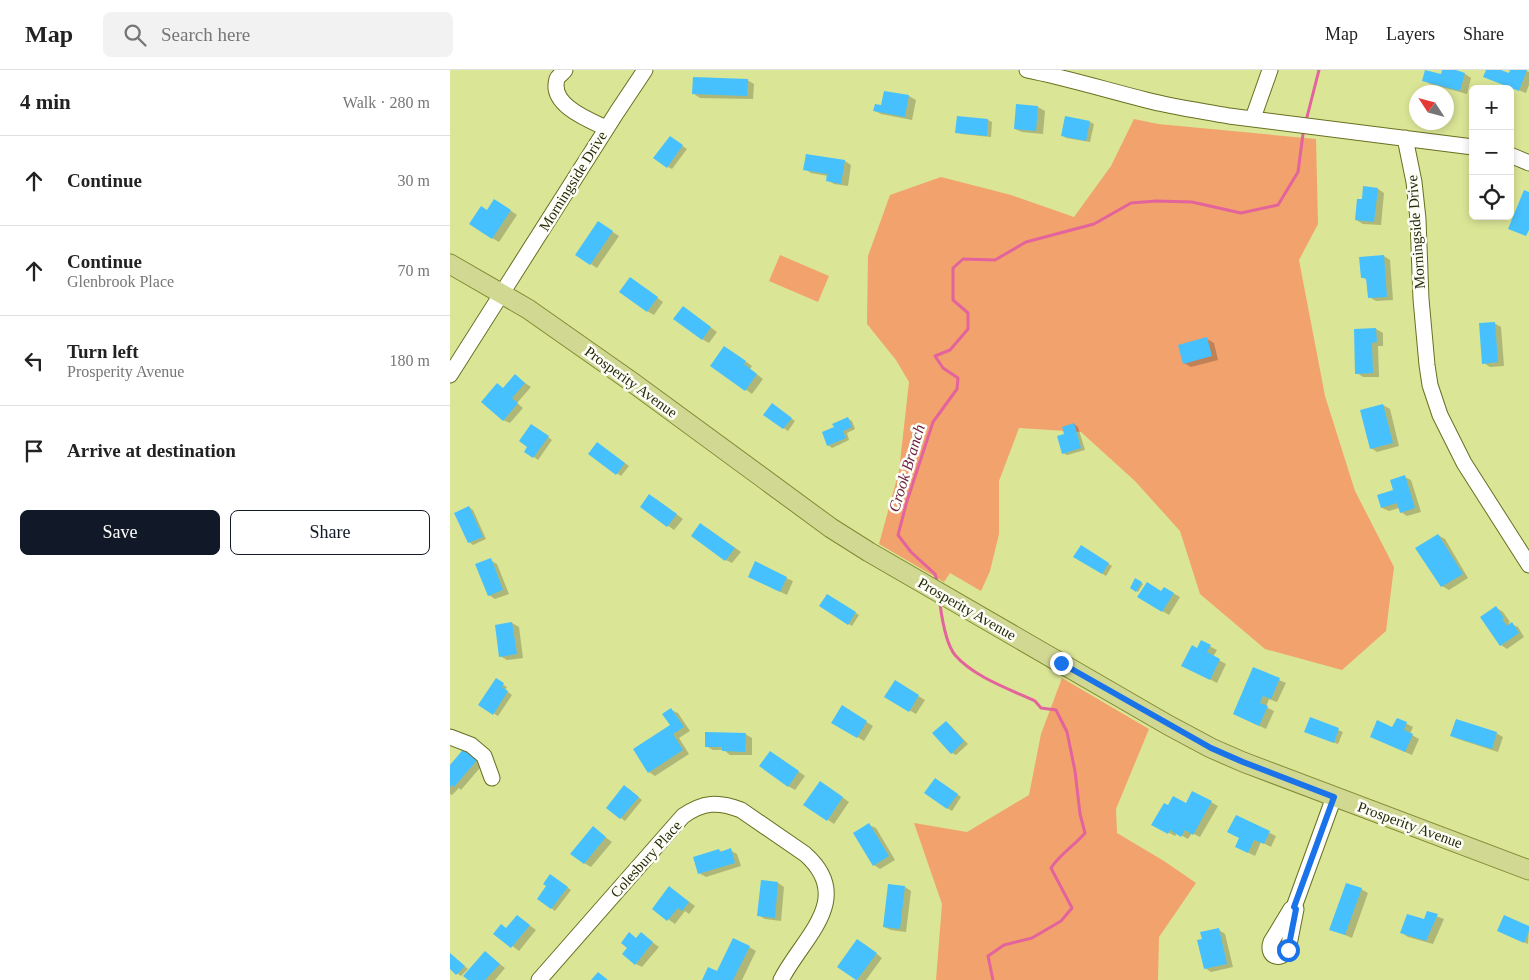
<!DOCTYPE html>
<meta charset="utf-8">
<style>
body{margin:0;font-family:"Times New Roman",serif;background:#f2f2f2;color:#222}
.controls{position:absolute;right:15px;top:15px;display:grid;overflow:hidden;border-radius:8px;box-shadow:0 2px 8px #0003}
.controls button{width:45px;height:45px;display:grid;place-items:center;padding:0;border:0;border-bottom:1px solid #e0e0e0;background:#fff;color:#222;font:25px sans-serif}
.compass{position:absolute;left:959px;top:15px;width:45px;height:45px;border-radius:50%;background:#fff;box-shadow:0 2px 8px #0003;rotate:306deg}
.stop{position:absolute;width:15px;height:15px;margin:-11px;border:4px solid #1a73e8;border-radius:50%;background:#fff}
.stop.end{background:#1a73e8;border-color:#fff;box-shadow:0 1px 5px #0008}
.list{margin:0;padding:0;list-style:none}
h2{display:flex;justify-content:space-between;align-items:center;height:65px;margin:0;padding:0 20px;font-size:21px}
h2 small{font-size:16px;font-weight:400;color:#767676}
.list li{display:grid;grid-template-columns:32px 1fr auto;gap:15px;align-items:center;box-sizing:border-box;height:90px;padding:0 20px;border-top:1px solid #e0e0e0}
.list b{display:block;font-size:19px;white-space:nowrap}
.list p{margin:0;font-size:16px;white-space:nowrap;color:#767676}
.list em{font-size:16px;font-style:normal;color:#767676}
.actions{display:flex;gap:10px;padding:15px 20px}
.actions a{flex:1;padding:11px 0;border:1px solid #111827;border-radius:8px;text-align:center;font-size:18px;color:#111827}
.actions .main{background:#111827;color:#fff}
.icon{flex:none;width:28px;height:28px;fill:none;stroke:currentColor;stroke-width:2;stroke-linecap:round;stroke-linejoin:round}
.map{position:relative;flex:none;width:1079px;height:910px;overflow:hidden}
header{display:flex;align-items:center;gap:30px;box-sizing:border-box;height:70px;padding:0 25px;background:#fff;border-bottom:1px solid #e0e0e0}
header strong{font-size:24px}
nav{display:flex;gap:28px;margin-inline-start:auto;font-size:18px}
.search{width:350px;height:45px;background:#f2f2f2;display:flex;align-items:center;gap:12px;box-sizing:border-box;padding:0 18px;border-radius:8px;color:#767676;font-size:19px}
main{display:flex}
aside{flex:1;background:#fff}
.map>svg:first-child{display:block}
</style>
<header>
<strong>Map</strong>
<div class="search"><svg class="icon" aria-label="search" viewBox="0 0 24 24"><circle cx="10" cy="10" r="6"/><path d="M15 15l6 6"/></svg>Search here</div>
<nav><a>Map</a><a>Layers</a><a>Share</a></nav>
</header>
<main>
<aside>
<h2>4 min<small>Walk · 280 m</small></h2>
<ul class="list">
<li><svg class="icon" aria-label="ahead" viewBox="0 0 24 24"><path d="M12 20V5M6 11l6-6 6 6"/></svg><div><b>Continue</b></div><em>30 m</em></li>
<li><svg class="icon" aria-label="ahead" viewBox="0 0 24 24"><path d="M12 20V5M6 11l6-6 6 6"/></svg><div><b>Continue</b><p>Glenbrook Place</p></div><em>70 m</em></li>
<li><svg class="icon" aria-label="left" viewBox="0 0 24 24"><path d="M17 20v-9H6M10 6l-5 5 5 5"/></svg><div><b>Turn left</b><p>Prosperity Avenue</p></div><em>180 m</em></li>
<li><svg class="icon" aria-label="arrive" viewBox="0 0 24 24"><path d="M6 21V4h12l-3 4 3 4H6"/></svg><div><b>Arrive at destination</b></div></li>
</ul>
<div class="actions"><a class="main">Save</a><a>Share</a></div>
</aside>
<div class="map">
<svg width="1079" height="910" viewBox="0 0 1079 910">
<rect width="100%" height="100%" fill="#dbe596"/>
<path fill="#f1a26d" d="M684,49L708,54L866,69L868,154L849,190L875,326L905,421L944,497L936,561L892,600L815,579L750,524L730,461L685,411L631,362L569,358L549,411V464L540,501L531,521L500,503L494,512L429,474L449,401L459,312L446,290L417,254L418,186L440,125L491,107L561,125L624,147L661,96Z
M330,185L379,206L368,232L319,211Z
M612,608L699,659L666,739L667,763L714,791L746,813L709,867L708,910H486L492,834L464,753L517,762L579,725L591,664Z"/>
<path fill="#0003" d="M993,0H1001L1015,4L1021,8L1017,24L980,14L974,10L992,5Z
M1037,0H1048L1060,5L1062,0H1074L1079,2V15L1076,23L1042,10Z
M297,10L304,14L303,29L250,28L244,24Z
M435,22L459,26L466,30L462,50L431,44L425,41L432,36Z
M567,36L588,37L595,41L593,64L572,62L565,59Z
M508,47L538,50L542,52L541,67L511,64L507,62Z
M640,52L644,54L640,72L616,68L612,65Z
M224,70L237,79L222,99L218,97Z
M357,85L395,91L401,95L398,116L384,114L377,110L378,106L361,103L355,99Z
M928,119L934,123L931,155L913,154L906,150L913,131Z
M51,134L67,145L49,172L42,168Z
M155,157L169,166L147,198L127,185Z
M934,186L940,190L943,230L926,231L919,227L918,211L912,207Z
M187,213L213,232L204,245L197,241Z
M240,242L267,262L259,273L252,269Z
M1044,253L1051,257L1054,296L1040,297L1034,293Z
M926,259L933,263V276H928L929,307H913L907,303Z
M757,269L764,273L768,290L741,297L734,293Z
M281,281L302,296L300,299L313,309L302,324L261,295Z
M65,306L81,317L67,333L73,338L60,353L53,350L48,315L54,319Z
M933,335L940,339L949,376L927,382L921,378Z
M326,337L345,351L338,361L315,345Z
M397,348L402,351L405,359L397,363L399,370L382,378L378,375L385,358Z
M624,354L628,357L635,380L617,385L613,383L615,365Z
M86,358L102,370L88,390L76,381Z
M151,376L179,396L171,406L140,384Z
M955,407L961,410L971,442L957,446L951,442L949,438L939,441L932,438Z
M206,429L233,449L224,460L192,437Z
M19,437L23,440L36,469L23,475L19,472Z
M257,458L291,482L282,493L276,490Z
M988,465L995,469L1018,508L999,520L992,516L967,479Z
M631,477L662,496L656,506L625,486Z
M40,490L47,494L59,524L45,529L39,525Z
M336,508L343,511L337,525L306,510Z
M686,510L693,514L688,522L681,517Z
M714,518L730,527L719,545L689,527L712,523Z
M378,525L409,545L402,556L371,536Z
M1047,538L1053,542L1060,552L1058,553L1068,557L1074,567L1057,579L1051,575Z
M62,553L69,557L73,588L57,590L50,586Z
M751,572L767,580L763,587L776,594L767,613L740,599Z
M46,610L57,617L55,620L62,625L48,646L30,635Z
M829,610L836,613L827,632L819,629L816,637L824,641L816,659L784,644Z
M445,612L475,630L466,644L436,627Z
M392,637L423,656L414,671L383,652Z
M221,640L228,643L240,661L229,668L239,684L205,706L199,702L221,655Z
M861,649L893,662L888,674L860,664Z
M947,649L963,657L960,664L969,669L962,685L928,670L943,659Z
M496,652L500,655L518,674L506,685L502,683Z
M1046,663L1053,667L1048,682L1008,669L1002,666Z
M295,664L302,668V685H280L274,680H263L256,676Z
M16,678L35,692L11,720L9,718L2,725L0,724V696Z
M327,686L355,706L345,720L338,716Z
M490,712L511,727L502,741L497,738Z
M377,716L399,732L384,754L378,750Z
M179,719L192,730L175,751L158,738Z
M743,722L768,736L750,767L742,763L738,769L727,763L725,766L703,754L718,737L736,734Z
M787,746L826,766L821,777L811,772L805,786L793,780Z
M419,755L426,758L445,790L430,799L424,795Z
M143,758L162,772L141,797L134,793Z
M269,780L272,782L280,780L287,784L291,796L256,807L249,803Z
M105,808L121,820L105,841L101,838Z
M328,813L334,817L331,851L315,849L308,845Z
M455,817L461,821L456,862L441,860L434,857Z
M911,819L918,823L902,868L881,859Z
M226,822L245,836L239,844L235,841L225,854L203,839Z
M978,843L994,849L983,874L958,867L952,863L975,850Z
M67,846L86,860L69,881L45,863L57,859Z
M1079,858L1078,874L1053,863Z
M769,860L775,864L783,897L761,902L755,898Z
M191,864L209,877L192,897L186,894L187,869Z
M414,874L432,888L416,910H408L389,896Z
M299,877L306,881L292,910H253L268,903Z
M35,883L55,898L45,910H20Z
M0,884L18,899L11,906L0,898Z"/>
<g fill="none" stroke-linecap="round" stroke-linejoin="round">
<path stroke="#e3639d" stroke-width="3" d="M857,47L869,0
M487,511L485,504L461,482L448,465L457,431L483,352L507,319L508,308L493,298L485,286L500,280L518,259V243L503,230V198L513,189L545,190L576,172L644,154L681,133L706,131L742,132L791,143L828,135L848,102L853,64
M490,534C492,549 496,574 505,585C524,607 559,619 585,631L591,638L606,640L617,662L625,701L630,744L635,763C624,776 610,784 601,798L622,838L611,851L582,868L554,875L538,886L543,910"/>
</g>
<path fill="#47c1fd" d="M975,0L991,4L992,0H1006L1015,3L1010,21L972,11Z
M1036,0H1051L1059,3L1060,0H1077L1069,21L1033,7Z
M243,7L298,9L297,26L242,24Z
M434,21L459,25L455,47L423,41L425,34L431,35Z
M566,34L588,36L586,61L564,59Z
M507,46L538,49L537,66L505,63Z
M615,46L640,51L636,71L611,66Z
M220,66L233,75L217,98L203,88Z
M356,84L395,90L391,114L376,111L377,104L353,100Z
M913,116L928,118L924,152L905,150L907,129H912Z
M1074,120L1079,122V160L1076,166L1058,159Z
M44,129L61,140L42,169L19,154L31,136L37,140Z
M148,151L163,161L140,195L125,185Z
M934,185L937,227L918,228L916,208H911L909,187Z
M180,207L208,227L197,242L169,222Z
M233,236L261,257L252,270L223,249Z
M1045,252L1048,292L1032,294L1029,253Z
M926,258L927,272L922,273L923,303L905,304L904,259Z
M757,267L762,286L733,294L728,275Z
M274,276L296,291L294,294L307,304L295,321L260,296Z
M65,304L75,313L62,328L68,333L53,351L31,332L47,313L53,318Z
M322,333L342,348L333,359L313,345Z
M933,334L943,373L920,379L910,340Z
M398,347L402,357L393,361L396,368L377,376L372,362L384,357L382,354Z
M624,353L631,378L612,384L607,366L614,364L612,357Z
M81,354L99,366L83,388L74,382L77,377L69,371Z
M147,372L175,393L166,405L138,384Z
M955,405L965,438L950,443L947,433L931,438L927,425L943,420L940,410Z
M199,424L227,444L217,457L190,437Z
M19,436L33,467L18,473L4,443Z
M250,453L285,478L275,491L241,466Z
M988,464L1013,504L991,517L965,478Z
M631,475L659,493L652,504L623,487Z
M41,488L53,520L38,526L25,494Z
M305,491L337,507L330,522L298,507Z
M685,508L692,512L686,522L680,518Z
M697,512L711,521L714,517L724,523L712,542L687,527Z
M377,524L406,542L398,555L369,536Z
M1046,536L1054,548L1052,549L1057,556L1062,552L1069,563L1050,576L1030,547Z
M62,552L67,584L49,587L45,555Z
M751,570L761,575L757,582L770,589L760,610L731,596L742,575L747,578Z
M803,597L830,608L821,629L813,626L810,633L818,636L809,656L783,644Z
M46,608L54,613L52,617L58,621L43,645L28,635Z
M445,610L469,625L459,642L434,627Z
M392,635L417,651L407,668L381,653Z
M221,638L234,657L223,664L233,680L198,703L183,679L220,655L212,644Z
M860,647L889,658L884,673L854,662Z
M947,648L957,652L954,660L963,664L955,682L920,667L927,650L942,657Z
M1006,649L1047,662L1042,679L1000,666Z
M496,651L514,671L501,684L482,663Z
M255,662L296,663L295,682L272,681V677H255Z
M16,676L29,688L4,717L2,715L0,717V695Z
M320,681L349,701L338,717L309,696Z
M485,708L508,724L497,739L474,723Z
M370,711L393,727L377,751L353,735Z
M174,715L189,727L170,749L156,738Z
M742,721L762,731L743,765L735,760L731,767L720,760L718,764L701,755L714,733L718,735L723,726L736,733Z
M786,745L820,761L814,774L804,770L798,783L785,777L789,768L777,762Z
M419,753L439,786L423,796L403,763Z
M143,756L156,767L134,794L120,784Z
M281,778L285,793L248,804L243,787L269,779L270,782Z
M100,804L118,817L101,839L87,829L96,816L93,814Z
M311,810L328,812L325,848L307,846Z
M896,813L912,818L895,865L879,860Z
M438,814L455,816L450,859L433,857Z
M219,816L239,832L232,841L228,838L217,851L202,839Z
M977,841L988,844L976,871L950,863L957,844L974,849Z
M67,845L80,855L61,878L43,864L51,854L56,858Z
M1054,845L1079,856V861L1074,873L1047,861Z
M769,858L777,894L754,899L747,870L752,869L750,862Z
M179,862L186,868L191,862L203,872L185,895L172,884L177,878L171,873Z
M283,868L300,876L283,910H252L258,897L267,901Z
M407,869L427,883L407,910H406L387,897Z
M35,881L50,894L35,910H18L13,906Z
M0,883L15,896L6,905L0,899Z
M148,902L158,910H141Z"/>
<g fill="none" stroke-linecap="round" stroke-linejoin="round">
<g stroke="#686f21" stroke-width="17">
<path id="minor" d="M115,0C113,3 108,6 107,9C99,35 139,50 156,58
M577,0C617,8 656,20 696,30C723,37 752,41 779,46L1023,77
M803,48L820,0
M955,68L964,112L968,149L971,229L977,295L980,315L990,345L1014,393L1079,495
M1060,85L1079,93
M0,305L167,42L195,0
M0,667L21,675L34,686L42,708
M844,837L846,839L838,880C830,892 816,886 821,872L841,839Z
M844,837L884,727
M89,910L233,746C253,732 268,731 291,740L355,784C406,829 352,868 331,910"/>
</g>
<g stroke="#828a33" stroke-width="21">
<path id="major" d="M0,194L78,239L182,312L381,458L419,482L718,655L761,678L793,692L1079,800"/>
</g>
<use href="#minor" stroke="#fff" stroke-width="15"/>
<use href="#major" stroke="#d1d892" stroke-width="19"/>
</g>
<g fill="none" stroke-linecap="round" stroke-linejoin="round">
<path stroke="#1a73e8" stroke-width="6" d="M611,593L761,678L793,692L884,727L844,837L846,839L838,880"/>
</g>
<g text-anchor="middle" stroke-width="5" stroke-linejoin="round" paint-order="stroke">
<g font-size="15" fill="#272a0a" stroke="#fdfff7">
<text transform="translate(123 111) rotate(-58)" y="5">Morningside Drive</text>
<text transform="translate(966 162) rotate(-94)" y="5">Morningside Drive</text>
<text transform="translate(181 312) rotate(36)" y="5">Prosperity Avenue</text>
<text transform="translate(517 539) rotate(30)" y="5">Prosperity Avenue</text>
<text transform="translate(960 755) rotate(20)" y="5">Prosperity Avenue</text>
<text transform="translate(196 789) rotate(-48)" y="5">Colesbury Place</text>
</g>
<g font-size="16" font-style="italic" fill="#6e1e45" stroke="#fdfff7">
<text transform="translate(456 398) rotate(-73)" y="6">Crook Branch</text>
</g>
</g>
</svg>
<div class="controls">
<button>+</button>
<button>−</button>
<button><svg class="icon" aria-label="locate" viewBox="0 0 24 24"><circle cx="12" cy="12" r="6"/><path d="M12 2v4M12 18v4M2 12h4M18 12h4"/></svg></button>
</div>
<svg class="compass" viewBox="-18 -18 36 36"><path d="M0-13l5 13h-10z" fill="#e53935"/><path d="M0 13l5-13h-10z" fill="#767676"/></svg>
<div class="stop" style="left:838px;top:880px"></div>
<div class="stop end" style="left:611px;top:593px"></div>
</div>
</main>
